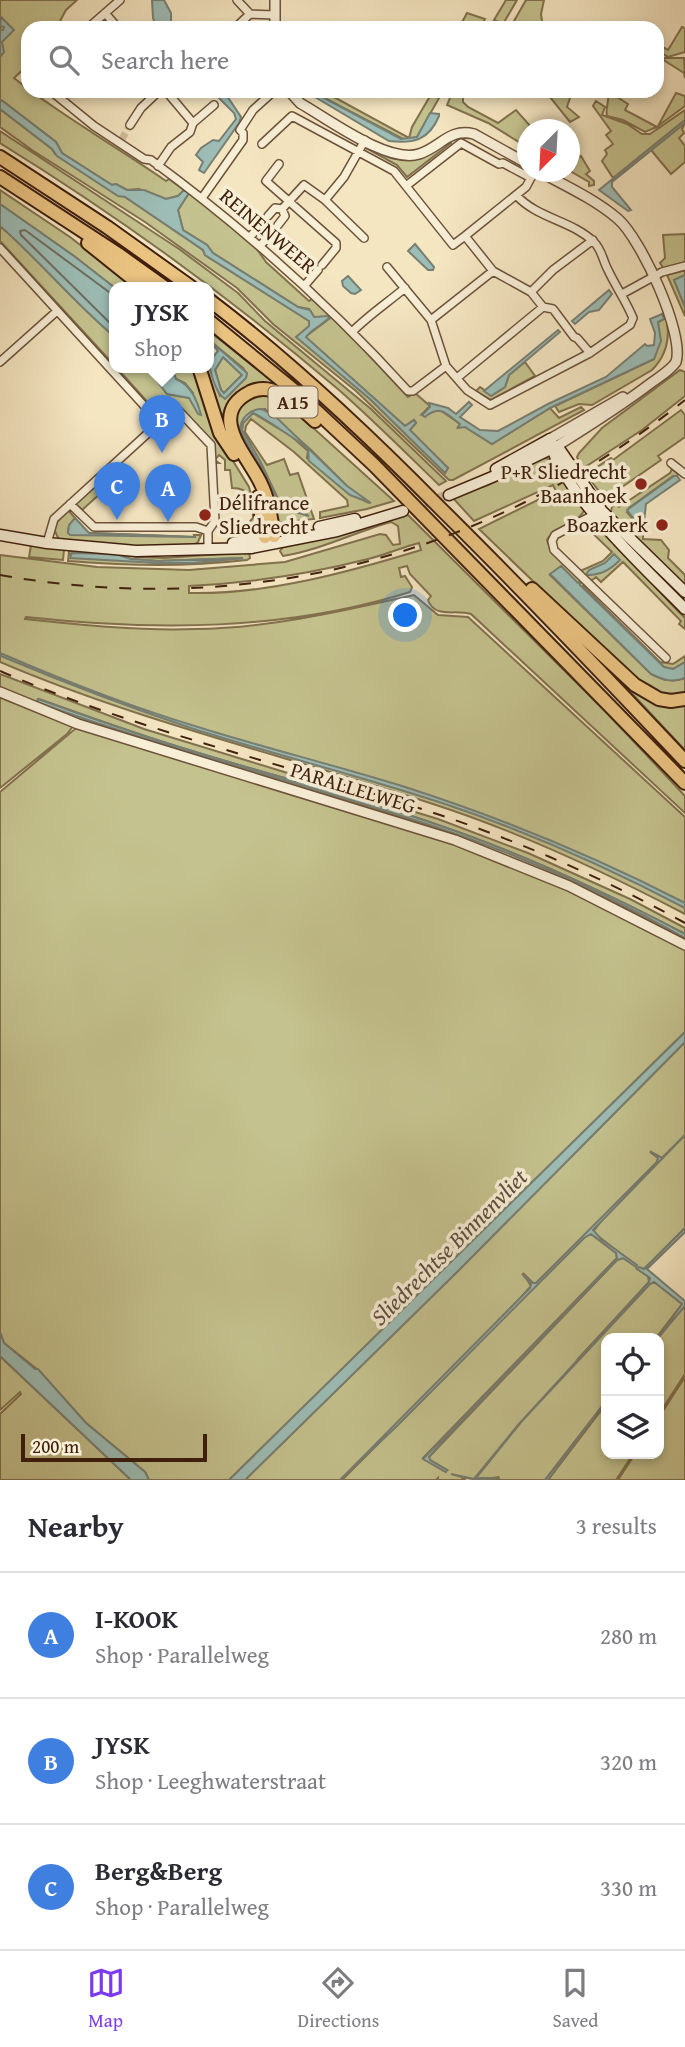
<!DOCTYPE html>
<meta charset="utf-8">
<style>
body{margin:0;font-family:"Gentium Book Plus",serif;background:#f2f2f3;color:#2b2b33}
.controls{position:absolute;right:21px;bottom:21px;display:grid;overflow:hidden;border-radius:14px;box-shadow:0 4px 10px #0003}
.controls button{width:63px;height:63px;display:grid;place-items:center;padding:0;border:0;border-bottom:2px solid #e1e1e2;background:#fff;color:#2b2b33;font:35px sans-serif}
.compass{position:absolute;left:517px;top:119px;width:63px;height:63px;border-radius:50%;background:#fff;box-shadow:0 4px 10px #0003;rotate:204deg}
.scale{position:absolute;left:21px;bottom:18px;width:186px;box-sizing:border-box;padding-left:7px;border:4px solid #40200d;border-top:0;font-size:19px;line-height:24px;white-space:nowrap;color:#40200d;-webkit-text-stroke:5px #f8efd7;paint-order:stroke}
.you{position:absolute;left:406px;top:616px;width:24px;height:24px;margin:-18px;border:5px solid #fff;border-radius:50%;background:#1a73e8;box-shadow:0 0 0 10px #1a73e833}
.badge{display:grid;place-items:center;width:46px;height:46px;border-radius:50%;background:#7c3aed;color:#fff;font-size:23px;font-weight:700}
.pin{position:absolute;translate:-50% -58px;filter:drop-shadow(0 2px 4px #0008)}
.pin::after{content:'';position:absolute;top:37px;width:24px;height:21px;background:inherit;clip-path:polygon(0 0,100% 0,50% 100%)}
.popup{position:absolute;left:109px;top:282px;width:105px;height:91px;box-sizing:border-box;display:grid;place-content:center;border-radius:14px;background:#fff;filter:drop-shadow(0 2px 5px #0005);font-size:23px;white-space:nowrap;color:#7c7c81}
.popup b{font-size:26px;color:#2b2b33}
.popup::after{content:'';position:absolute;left:50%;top:100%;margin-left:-14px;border:14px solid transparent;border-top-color:#fff}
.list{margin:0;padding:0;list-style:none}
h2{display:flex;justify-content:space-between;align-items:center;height:91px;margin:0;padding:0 28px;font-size:30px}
h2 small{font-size:23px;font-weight:400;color:#7c7c81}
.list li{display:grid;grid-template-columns:46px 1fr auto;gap:21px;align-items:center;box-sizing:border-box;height:126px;padding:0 28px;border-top:2px solid #e1e1e2}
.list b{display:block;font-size:26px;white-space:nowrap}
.list p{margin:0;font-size:23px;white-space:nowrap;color:#7c7c81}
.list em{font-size:23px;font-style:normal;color:#7c7c81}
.icon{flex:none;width:38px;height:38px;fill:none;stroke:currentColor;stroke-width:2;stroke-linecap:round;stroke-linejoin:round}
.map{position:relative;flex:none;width:685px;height:1480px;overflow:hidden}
.search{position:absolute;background:#fff;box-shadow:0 4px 10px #0003;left:21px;right:21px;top:21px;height:77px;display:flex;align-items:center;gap:18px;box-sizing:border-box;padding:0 24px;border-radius:21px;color:#7c7c81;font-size:26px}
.sheet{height:469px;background:#fff}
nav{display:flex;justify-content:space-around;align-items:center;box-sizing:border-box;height:98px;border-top:2px solid #e1e1e2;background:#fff;font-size:19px;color:#7c7c81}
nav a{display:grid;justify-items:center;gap:4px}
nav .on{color:#7c3aed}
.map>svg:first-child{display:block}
</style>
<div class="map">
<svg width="685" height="1480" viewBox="0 0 685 1480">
<rect width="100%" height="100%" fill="#f5e6c2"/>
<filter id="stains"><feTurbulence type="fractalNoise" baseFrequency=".00286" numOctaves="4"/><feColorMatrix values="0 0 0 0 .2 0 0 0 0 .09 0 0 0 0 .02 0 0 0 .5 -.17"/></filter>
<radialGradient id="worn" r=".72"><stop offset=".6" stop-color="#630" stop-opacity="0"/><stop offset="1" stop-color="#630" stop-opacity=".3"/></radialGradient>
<path fill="#c4c28e" stroke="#82714e" stroke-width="2" fill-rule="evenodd" d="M0,0H77L66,10L60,21L66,28H28V65L14,78C60,115 116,146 166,181L169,179L184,190L178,196L166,199L139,189L127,190L116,184L112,185L62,153L56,142L0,99Z
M506,0H517L503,24L494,20Z
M526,0H544L541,14L543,28H510Z
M467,13L485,19L479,28H459Z
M682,27L685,28V52L668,57L657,51V44L668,50Z
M665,58H684L685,78L684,73L662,59Z
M311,91H323L409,138L412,127L433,91H443L417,137L405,140Z
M453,91H463V102L468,107L498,123L516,110L533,129L528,130L527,147L488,123L447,105Z
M545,91H558L570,98L567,107L579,117L570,122Z
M608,91L628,104L625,110L657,127L645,132L623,120L607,116C605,108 610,100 608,91Z
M676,93L685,96V106L658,126Z
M596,101L605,107L602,115L627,124L642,134H650L685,110V120L613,178L602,161L607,154L605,150L613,144L606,135L611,131L593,106Z
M0,109L52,149L55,154L125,197L203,250L205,255L309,321V326L297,337L370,399L445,473L448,468L409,430L416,423L414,420L405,426L305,337L329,319L314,317L309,309L298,307L213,253L207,245L183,230L178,210L189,193L254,245L266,262L309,301L312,299L350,335L408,397L415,393L430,406L422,414L440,410L460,424L458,427H465L492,444L550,408L559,418L581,407L584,410L453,480H449L356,391L273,324L237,288L145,222L32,150L0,127Z
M685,123L682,129L684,133L679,138L685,146V162L671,174L651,150L619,176L622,173Z
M0,131L179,249L238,293L265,321L371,409L446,481L439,485C406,453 373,420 339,390C232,299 120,217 0,143Z
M449,140L451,143L407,177L397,165L366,148C374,148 379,153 386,156C410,166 430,154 449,140Z
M581,156L590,171L586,174L594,181V185L589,186V182L570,171V163Z
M0,190L70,237L134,287L115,288L74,256L0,204Z
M0,226C41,261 74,302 115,337V366L0,241Z
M685,234V262L664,269L660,263L665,258L663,235Z
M685,270V275L674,280L685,307V316L667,275Z
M665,312C671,334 668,354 652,370L592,405L579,404L559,412L555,406L654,359L658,322L664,319L662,314Z
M209,331L283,390L240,394L228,437L203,367L209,366L220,396L230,394L247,374L243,368L209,340Z
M223,357L242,375L224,393L221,390L215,370Z
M525,362L535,376L491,400L476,391L480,387L492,395L505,387L509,375Z
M116,367H147L167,394L189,398L193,393L185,383L176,379L171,367H194L217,435L249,487L259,526L220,531L218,526H224V529L244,528L253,518C253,501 252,488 232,488L230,470H225V460L219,455L215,460L219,463H214L213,444L175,402L152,407Z
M680,370L685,372V396L642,430L582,469L577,457L579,453L602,428Z
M262,396H270L289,406L394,501L367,509L320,518V512L348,506L347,500L294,452L251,419L246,426L245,432L267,465L284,459L290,475L298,473L314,519L278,523C268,501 234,441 236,421C237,406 249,398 262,396ZM265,409L311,450L347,486L369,503L353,495L307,458L308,451L291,436L253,413L243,423L242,430L260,461L281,505L308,515L280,508L266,476L240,431C241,415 251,411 265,409Z
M681,410L685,415V437L658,456L661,460L612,494L614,498L607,502L586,474L611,458L613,460Z
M543,458L551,459L557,464L585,508C580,525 555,524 547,540L550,549L584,584L583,586L660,662L673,664L685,656V662L673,669L664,667L579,585L581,583L578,584L561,566L550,575L651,674C663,680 673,683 685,678V693L671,696L653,692L623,668L479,529L556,491L553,485L474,521L452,497L488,485Z
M672,469L678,474L676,477L673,476L629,508L627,512L643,531V539L661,540L669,550L668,558L685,575V589L610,515L612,507L616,504L619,507L670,473Z
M104,476L111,484L82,510L75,503Z
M68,510L75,518L69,526L68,532L195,537L194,535H201L198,542L194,545C150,551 103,544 59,540L54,529L58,520Z
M406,513L605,711L685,796V813L471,614C455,609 435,619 428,600L431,596L410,574L407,566L399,568L401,577L405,576L412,587L410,592C286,631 154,631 26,617L25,619C82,625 139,631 196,629C270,628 342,611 414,595L438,615L468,617L685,817V914C603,871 520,832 433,804C288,756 140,722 0,662V555L97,567L189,570L285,562L380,534L386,535L393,545L400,544L398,526L391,522C355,532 321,550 283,556L280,551L283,547L311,541ZM419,543L421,550C349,572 265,595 189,593V586C250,583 309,574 368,559C385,555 403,547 419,543Z
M589,519H595C626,551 653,587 685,618V629L679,624L681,621L623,562L601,582L596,577L591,581L580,571L603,561L612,552L582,523Z
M31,545L64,550L63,560L29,557Z
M69,551L118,553L138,557L164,558L249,552L250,558L247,560C184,567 132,566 68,561ZM69,554H116L131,559L158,561L243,558L193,563H157Z
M593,652L641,693L685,703V750Z
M0,674L144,729L438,819L528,853L630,899L685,928V934C605,892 523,854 438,825C356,796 272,776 189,750C139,735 89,717 39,699L37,701L141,739L435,827L575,883L675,932L685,938V941L435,830L88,724L0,689Z
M0,695L74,725L67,734L0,788Z
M80,727L167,756L422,832L564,887L685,948V1032L229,1480H149L145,1472L86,1423L38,1370L4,1343L0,1332V792L75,729Z
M685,1042V1228L644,1269H638L648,1276L649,1282L577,1360L650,1283H657L682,1304L656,1338H606V1401L545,1480H488L499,1477L479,1480L461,1477L465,1480H438V1478L436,1480H342L465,1357L340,1480H245L457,1272ZM684,1136L607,1213L657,1162L658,1158L650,1152L662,1158ZM604,1217L593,1232L636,1266L623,1258L617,1260L429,1457L430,1460L447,1470L444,1471L423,1458L617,1258L616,1253L591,1234H588L507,1314L531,1286L523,1273L533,1283H536Z
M683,1306H685V1374L659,1414L658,1338Z
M0,1356L131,1480H0V1414L21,1394L20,1392L0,1410Z
M685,1377V1480H618L635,1454H659V1417Z
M606,1404V1454H633L616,1480H548Z"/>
<path fill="#9dbeb7" stroke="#787f73" stroke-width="2" fill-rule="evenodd" d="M152,0H164L171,13V28H157L153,18Z
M1,17L14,30L2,42L4,52L0,57V30H3L4,27L0,26Z
M212,91H219L223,96H227L241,117L239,123L204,173L199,170L203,162L196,155L201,148L213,140L219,141L236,119L234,113Z
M305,91H311L401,139L417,137L430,113L439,114V116C429,140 414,144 389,141Z
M0,99L56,142L62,153L112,185L116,184L127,190H144L166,199L178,196L184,190L189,193L178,210L183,230L207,245L213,253L298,307L310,310L314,317L328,316L329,318C321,326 312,329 306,337L405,426L414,420L416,423L410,430L448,468L445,473L370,399L296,337L309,326V321L205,255L203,250L125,197L118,196L57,156L52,149L0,109Z
M685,120V123L612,182V187L631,210L628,211L599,190Z
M0,204L74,256L115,288V337C74,303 40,261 0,226Z
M415,244L434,267L433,270H428L408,251Z
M685,275V307L674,280Z
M348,276L361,290L355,294L351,293L343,286L342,281Z
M609,290L612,294L599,310L589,312L575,324L572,321Z
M662,314L664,319L658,322L661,341L654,359L550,408L492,444L465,427L458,428L460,424C446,414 441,404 425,417L422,415L430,407L429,403L448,408L456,414L469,402L472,405L460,417L480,430L498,431L548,404L606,377L645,344L647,346L654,345L655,333L650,319Z
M558,330L560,332L509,375L505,387L491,396L484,391Z
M209,340L247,373L246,378L225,399C215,393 209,369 209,358H212L218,351ZM223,357L242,375L224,393L221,390L215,370Z
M147,367H171L176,379C191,385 197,400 201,415L198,414L189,398L167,394Z
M262,409L275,416L347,486L371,503L350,495L309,461C308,458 309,454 308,450C306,445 260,416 253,413L243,423L242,430L260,461L279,503L283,507L309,516L279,507L266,476L240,431C240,418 250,409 262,409Z
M674,476H677L680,480L646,504L643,531L627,510Z
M75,518L89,533L195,537L70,535L68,533L69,525Z
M72,553L116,554L131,559L158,561L243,558L193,563H157L70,558Z
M614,554L620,560C608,572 599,575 586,575L589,570L605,563Z
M561,566L578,583L580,581V585L664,667L673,669L685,662V678C673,683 663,680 651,674L550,574Z
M0,653C65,681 130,707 198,727C265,748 334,765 402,786C499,817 594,856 685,903V908C607,867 526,831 442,803C360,776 276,755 194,729C128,707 65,683 1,656Z
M38,699C88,717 138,735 189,750C272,776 356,796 438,825C524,854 605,892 685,934V938C606,893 519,855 433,826C301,782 167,750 37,702Z
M685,1032V1042L457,1272L245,1480H229Z
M685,1135L593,1230L601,1239L637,1265L636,1267L623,1258L617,1260L443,1441L429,1457L430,1460L447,1470L446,1472L423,1459L617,1258L616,1253L591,1234L584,1238L398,1425L340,1480L530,1288L531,1284L522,1274L533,1283H536L657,1162L658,1158L650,1151L662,1158Z
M685,1228V1232L647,1269L685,1301V1306L658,1338L682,1304L654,1282L650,1284L522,1421L476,1478H500C482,1480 468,1480 451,1474L474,1479L518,1425L649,1282L650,1278L637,1269L639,1267L644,1269Z
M0,1332L4,1343L35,1369H38L86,1423L145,1472L149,1480H131L0,1356Z
M606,1401L548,1480H545Z"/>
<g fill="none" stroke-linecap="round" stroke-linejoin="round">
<path stroke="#6e6f62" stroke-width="2" d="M115,294L109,292L25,230L20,231L21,235L115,328"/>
<path stroke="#d1be9e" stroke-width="7" stroke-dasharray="7 3.5" stroke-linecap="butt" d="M67,97L72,91
M122,139L130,125"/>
<path stroke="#d1be9e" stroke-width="10" stroke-dasharray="10 5" stroke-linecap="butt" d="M410,508L449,495"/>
<g stroke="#6d523a" stroke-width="10">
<path id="minor" d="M237,0L250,14
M105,13L118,28
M88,28L120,0
M235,28L250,14L275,15
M27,71L28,73
M51,91L94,126L144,159L151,160C245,229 330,305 408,391H413L446,366
M166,91L193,123
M130,125L141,108L159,91
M262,144L292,116L394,171L453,245L465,236L493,271L531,292L543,307L553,309L574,337L577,338L590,353
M279,164L266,181L336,243V248L322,265
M158,166L171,147L190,132L193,123L214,105
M406,186L461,143L499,164L503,163L531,178
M202,198L243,140V133L240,130L253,110L274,91
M325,200L344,177L365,140
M268,216L275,208L282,209L304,185L325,200L364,238
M278,225L285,216L282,209
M465,236L526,187L534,172
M250,237L263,222
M260,246L273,231
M0,248L148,410C154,417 154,427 147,434L54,519L47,543
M387,267L431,320L446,366L467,390L490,405L590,353L630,325L633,318C626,301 616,287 608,270C603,261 602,250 594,242C571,220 538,219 516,195
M305,285L318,270
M531,292L553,270L593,240
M622,294L662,272L685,266
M431,320L493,271
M353,331C369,315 387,303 405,288
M0,362L57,311
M457,378L543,307
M151,414L171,407L177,409L211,445L215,521L208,531V548
M671,463L685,474
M70,504L94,527H196L208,531
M597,513L555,535L552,541L554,550L666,658"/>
</g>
<g stroke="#6d523a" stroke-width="12">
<path id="tertiary" d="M275,0V28
M289,91L300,103C328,119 388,164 419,154C441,147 449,128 474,134L528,164
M540,172C566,186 596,200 618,219C641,239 685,334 676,362C670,371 659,377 651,383C621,406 589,426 557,446
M550,439L623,397
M0,692L78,724L455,840L569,886L685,945"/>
</g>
<g stroke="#40200d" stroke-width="13">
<path id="secondary" d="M550,439C556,487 650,573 685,609
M558,447L602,511L685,592
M496,469L550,439
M449,495L497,475L557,446
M319,527L355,519
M0,535L47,543L136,551L251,548L337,531L403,511
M233,543L270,537"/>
</g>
<g stroke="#40200d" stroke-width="16">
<path id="motorway" d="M0,157L107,227L191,287
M0,177L118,254L164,287
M88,243L143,287
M209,300C291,362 366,433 438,506C522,589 604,675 685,761
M209,321L296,392L374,465L685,783
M199,367L220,433L234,454
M258,497L265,537
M274,536C271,519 269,500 261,484C249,457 205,415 250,392C275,380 298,406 315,421
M532,589L635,685L659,699L671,701L685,699"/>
</g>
<use href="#minor" stroke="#f8efd7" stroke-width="7"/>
<use href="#tertiary" stroke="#f8efd7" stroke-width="9"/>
<use href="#secondary" stroke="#f8efd7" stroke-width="10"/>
<use href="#motorway" stroke="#eac381" stroke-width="12"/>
<path stroke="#40200d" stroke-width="2" stroke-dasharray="12 12" stroke-linecap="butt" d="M0,575C248,619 488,557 685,400
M0,671C139,731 285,764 428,811C517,840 603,878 685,923"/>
</g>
<g fill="#8f2418" stroke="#f8efd7" stroke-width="2.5">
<circle cx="641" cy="484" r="7"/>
<circle cx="205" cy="515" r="7"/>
<circle cx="662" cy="525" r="7"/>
</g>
<g text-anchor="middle" stroke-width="7" stroke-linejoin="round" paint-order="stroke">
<rect fill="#f8efd7" stroke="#775e4a" stroke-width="2" x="268.5" y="386.5" width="49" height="31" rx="5"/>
<g font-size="19" font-weight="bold" fill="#40200d">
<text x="293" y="409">A15</text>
</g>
<g font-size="21" fill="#40200d" stroke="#f8efd7">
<text transform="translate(268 231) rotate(40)" y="7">REINENWEER</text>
<text transform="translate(353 788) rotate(17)" y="7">PARALLELWEG</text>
</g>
<g font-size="21" fill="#40200d" stroke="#f8efd7" text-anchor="end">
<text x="627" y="479">P+R Sliedrecht<tspan x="627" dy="24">Baanhoek</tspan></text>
<text x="219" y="510" text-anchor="start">Délifrance<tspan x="219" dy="24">Sliedrecht</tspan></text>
<text x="648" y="532">Boazkerk</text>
</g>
<g font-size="23" font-style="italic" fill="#5c4f40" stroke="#f8efd7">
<text transform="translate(449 1247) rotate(-45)" y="8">Sliedrechtse Binnenvliet</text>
</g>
</g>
<rect width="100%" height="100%" filter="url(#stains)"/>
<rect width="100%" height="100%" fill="url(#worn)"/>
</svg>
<div class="controls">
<button><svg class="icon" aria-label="locate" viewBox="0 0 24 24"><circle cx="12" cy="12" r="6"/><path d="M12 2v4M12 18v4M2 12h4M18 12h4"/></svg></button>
<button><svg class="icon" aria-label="layers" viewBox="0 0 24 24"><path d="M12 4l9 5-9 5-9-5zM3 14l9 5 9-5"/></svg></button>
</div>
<svg class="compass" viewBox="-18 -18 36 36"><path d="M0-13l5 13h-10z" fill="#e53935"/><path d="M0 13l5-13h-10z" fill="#7c7c81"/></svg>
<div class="scale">200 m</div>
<div class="you"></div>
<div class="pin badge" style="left:168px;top:522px;background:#3f7fe0">A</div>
<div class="pin badge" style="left:162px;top:453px;background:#3f7fe0">B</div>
<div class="popup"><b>JYSK</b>Shop</div>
<div class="pin badge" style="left:117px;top:520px;background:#3f7fe0">C</div>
<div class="search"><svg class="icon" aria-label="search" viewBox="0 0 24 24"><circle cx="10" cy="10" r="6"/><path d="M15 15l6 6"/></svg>Search here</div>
</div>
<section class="sheet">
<h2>Nearby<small>3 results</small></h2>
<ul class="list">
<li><span class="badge" style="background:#3f7fe0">A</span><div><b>I-KOOK</b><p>Shop · Parallelweg</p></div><em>280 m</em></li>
<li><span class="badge" style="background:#3f7fe0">B</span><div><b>JYSK</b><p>Shop · Leeghwaterstraat</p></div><em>320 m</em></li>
<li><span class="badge" style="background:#3f7fe0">C</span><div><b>Berg&amp;Berg</b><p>Shop · Parallelweg</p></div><em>330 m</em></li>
</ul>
</section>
<nav>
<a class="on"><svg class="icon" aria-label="map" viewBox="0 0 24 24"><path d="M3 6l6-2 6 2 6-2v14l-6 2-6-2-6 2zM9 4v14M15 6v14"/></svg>Map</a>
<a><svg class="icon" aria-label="directions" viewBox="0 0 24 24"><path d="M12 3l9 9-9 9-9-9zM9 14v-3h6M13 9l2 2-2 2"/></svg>Directions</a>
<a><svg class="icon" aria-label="saved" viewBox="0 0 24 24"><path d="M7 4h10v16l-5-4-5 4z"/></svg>Saved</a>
</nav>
